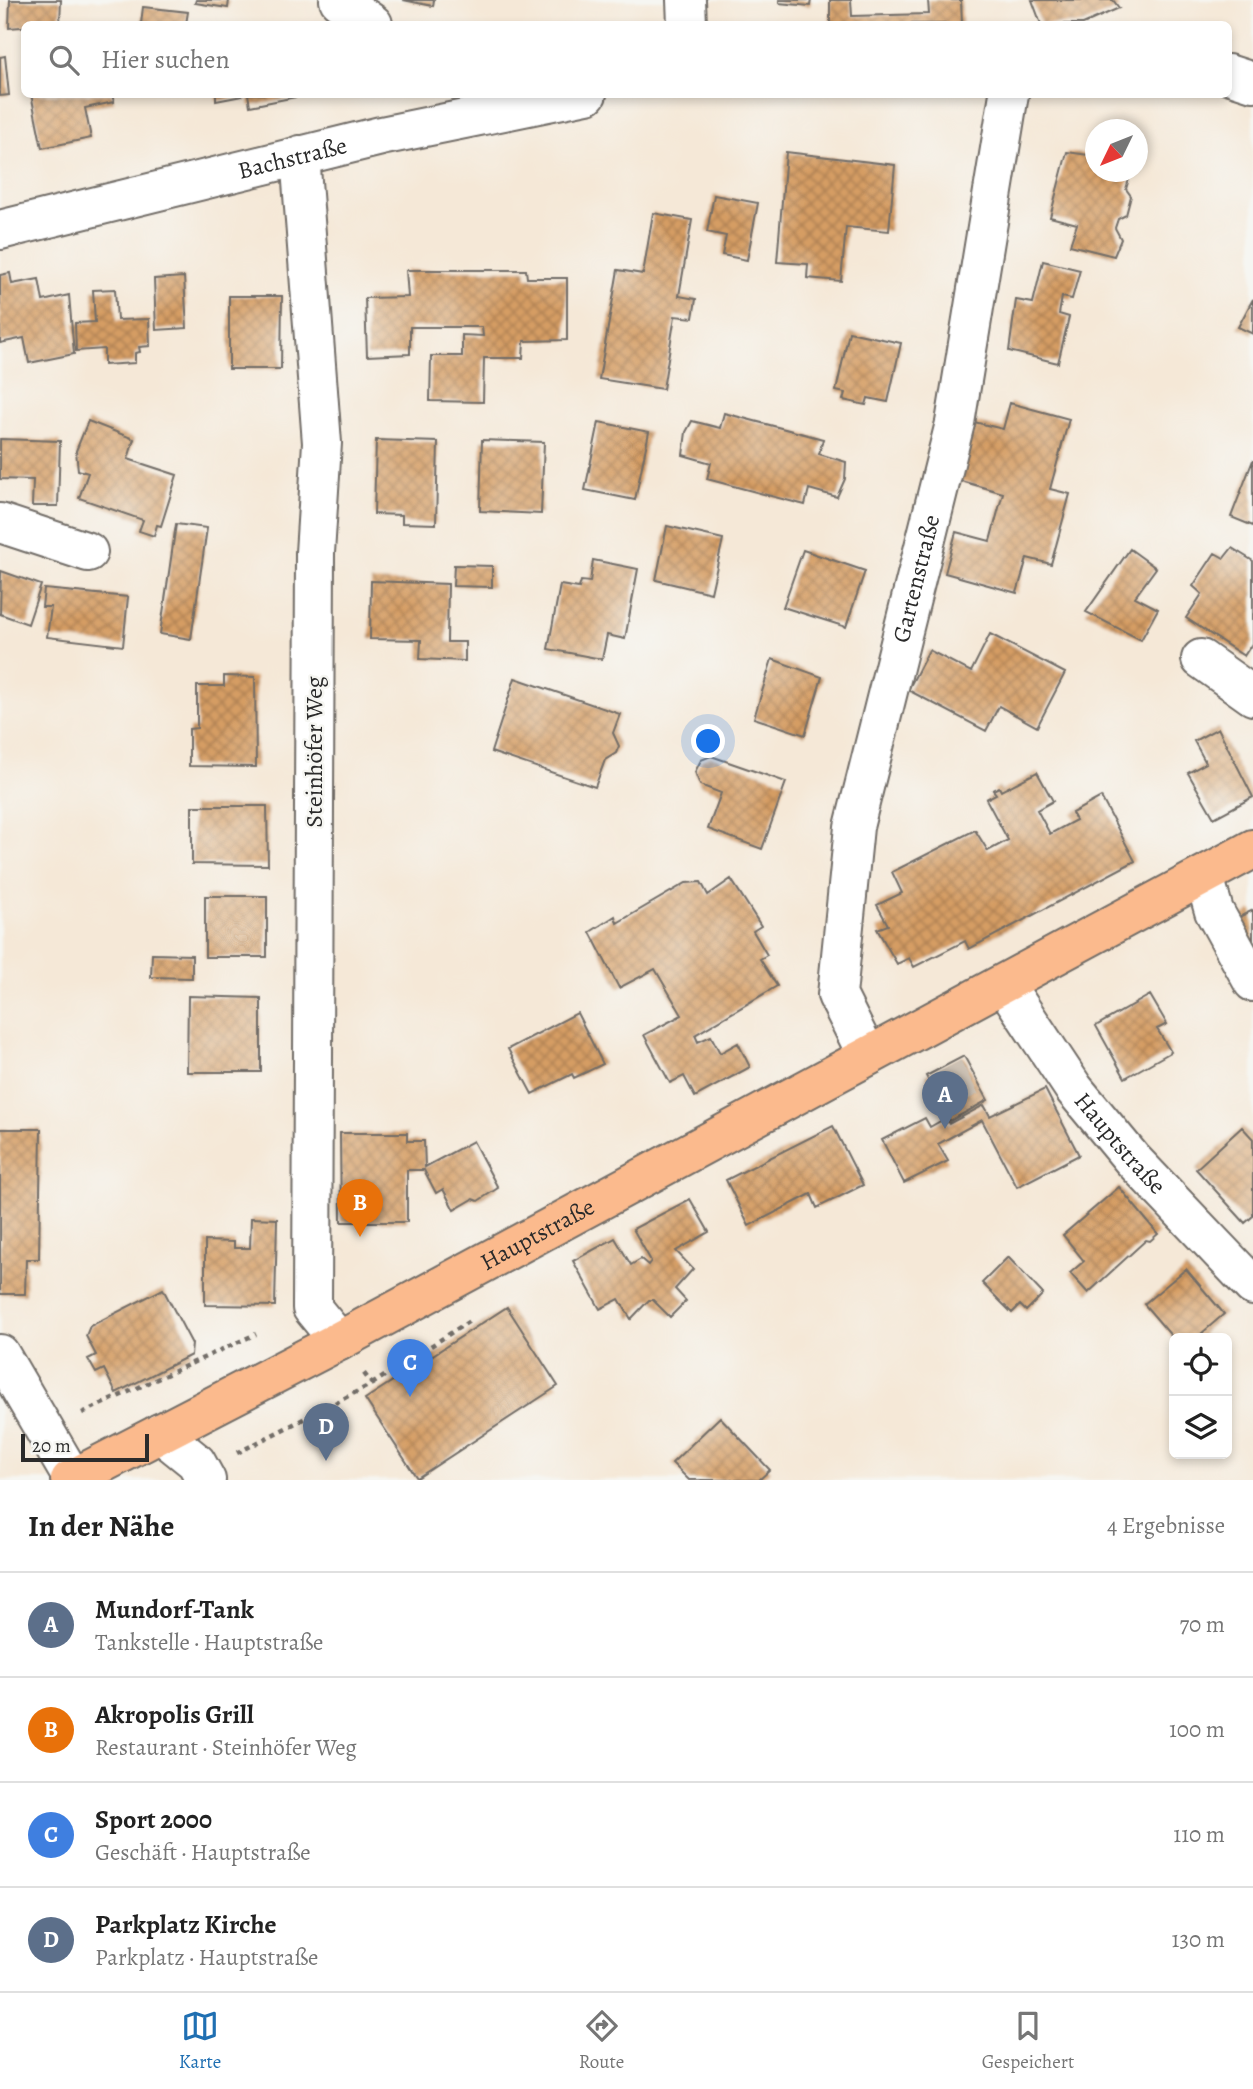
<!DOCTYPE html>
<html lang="de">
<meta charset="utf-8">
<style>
body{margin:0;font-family:Alegreya,serif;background:#f2f2f2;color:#222}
.controls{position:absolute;right:21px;bottom:21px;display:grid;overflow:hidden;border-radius:10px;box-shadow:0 4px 10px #0003}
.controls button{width:63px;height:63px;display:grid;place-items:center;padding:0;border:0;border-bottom:2px solid #e0e0e0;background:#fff;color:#222;font:35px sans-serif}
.compass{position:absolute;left:1085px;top:119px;width:63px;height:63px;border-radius:50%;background:#fff;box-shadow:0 4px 10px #0003;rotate:227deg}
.scale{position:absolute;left:21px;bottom:18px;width:128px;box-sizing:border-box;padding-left:7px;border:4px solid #2b2b2b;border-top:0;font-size:19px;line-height:24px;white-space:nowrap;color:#2b2b2b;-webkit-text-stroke:5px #f6f6f2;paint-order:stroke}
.you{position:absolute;left:709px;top:742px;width:24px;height:24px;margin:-18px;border:5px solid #fff;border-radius:50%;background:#1a73e8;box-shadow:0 0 0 10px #1a73e833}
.badge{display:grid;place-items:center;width:46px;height:46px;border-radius:50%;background:#1f6fb2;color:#fff;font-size:23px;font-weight:700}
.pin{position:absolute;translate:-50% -58px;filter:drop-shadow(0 2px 4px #0008)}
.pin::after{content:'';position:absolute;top:37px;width:24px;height:21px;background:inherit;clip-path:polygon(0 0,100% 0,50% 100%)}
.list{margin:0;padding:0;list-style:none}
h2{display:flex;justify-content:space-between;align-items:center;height:91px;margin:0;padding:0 28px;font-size:30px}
h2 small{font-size:23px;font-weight:400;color:#767676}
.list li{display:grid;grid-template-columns:46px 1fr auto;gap:21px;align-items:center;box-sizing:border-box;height:105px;padding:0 28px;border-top:2px solid #e0e0e0}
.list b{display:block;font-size:26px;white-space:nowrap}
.list p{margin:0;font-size:23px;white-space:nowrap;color:#767676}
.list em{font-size:23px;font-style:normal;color:#767676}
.icon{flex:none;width:38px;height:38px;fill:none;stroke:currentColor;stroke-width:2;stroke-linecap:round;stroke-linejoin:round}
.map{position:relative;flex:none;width:1253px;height:1480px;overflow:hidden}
.search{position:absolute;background:#fff;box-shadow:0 4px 10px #0003;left:21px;right:21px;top:21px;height:77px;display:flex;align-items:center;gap:18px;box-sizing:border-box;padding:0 24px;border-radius:10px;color:#767676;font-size:26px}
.sheet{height:511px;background:#fff}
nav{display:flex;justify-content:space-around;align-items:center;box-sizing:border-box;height:98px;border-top:2px solid #e0e0e0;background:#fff;font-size:19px;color:#767676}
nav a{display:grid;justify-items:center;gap:4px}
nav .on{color:#1f6fb2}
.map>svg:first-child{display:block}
</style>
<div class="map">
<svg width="1253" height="1480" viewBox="0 0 1253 1480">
<defs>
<pattern id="building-cross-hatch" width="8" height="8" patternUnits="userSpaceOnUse" patternTransform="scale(1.75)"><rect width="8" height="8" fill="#d59d64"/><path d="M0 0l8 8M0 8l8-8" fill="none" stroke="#ad8053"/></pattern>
</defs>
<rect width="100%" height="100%" fill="#f6f6f2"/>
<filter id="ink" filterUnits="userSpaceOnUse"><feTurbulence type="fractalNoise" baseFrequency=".0143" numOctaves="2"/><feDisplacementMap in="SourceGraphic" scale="14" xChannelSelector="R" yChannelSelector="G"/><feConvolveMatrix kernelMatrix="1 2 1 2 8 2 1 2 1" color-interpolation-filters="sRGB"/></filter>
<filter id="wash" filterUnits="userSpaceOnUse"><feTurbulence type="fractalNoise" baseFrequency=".00686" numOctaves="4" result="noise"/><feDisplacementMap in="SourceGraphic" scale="28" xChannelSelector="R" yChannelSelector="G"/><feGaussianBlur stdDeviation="1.57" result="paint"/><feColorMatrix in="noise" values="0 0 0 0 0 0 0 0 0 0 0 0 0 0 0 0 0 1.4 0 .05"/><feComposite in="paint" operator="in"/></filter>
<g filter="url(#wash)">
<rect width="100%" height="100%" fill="#f5e8d7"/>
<g id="blocks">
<path fill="url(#building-cross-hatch)" d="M10,0H61L60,24L9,28Z
M196,0H229L228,8L195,3Z
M403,0H434L433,6Z
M779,0H811L810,6L779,3Z
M830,0H851L852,16L929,14L928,0H961L962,24H830Z
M1032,0H1113L1119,8L1083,24H1041Z
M143,7L188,12L186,24H141Z
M5,56L9,95L0,96V57Z
M31,94H112L114,102L85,108L91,138L42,148Z
M216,94H241L242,96L216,101Z
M248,94H301V96L250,106Z
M786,152L895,165L889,231L846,227L841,281L807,278L808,264L777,262Z
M1067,152L1096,156V172H1131L1126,189L1131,196L1126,215L1118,219L1115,228L1121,239L1114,256L1070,245L1077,224L1050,217Z
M714,195L758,203L747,260L722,255L726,236L707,232Z
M653,213L692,220L679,296L696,299L693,318L675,316L663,389L599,379L618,270L643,274Z
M1043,261L1080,270L1072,299L1062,297L1059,314L1069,317L1058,363L1009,351L1016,300L1033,303Z
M406,270H526L527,278H567V340L524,341L523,358H484L483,402L430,401L431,356H462V335L483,336L482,327H410V354L367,356L365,298L408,297Z
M10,273L12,284L39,279L43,301L69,295L74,354L29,363L24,338L0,343V275Z
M184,277L187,328L156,330L154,279Z
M115,289L117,320L149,319L150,346L139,347L140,352L135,353V363L104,365V349L76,351L75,323L95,322L93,290Z
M229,296H282L281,369H229Z
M1253,299V334L1238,327Z
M849,332L901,343L888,402L868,398L866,405L843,400L845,393L836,391Z
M1010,403L1069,419L1050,489L1070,494L1051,564L1027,558L1017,593L945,573L956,532L990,541L1003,493L954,479L970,421L1003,429Z
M724,413L823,439L819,454L846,462L845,479L837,497L809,489L805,505L707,479L711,463L683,455L686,432L692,421L720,428Z
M88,421L134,439L128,459L177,475L161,526L157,525L154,536L139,531L143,520L79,498L88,473L78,470L76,451Z
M599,422L649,432L635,500L585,490Z
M0,439L60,441L58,506H32L33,480L0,479Z
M376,440L438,442L436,524L402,523V515L374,514Z
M482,440L544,442L541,514L480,511Z
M1253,460V526L1231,517Z
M176,524L207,528L191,639L160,634Z
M667,526L723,539L711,593L656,580Z
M1232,548L1253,561V642L1244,656L1186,618L1202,594L1193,586L1215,553L1224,558Z
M1130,549L1156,568L1135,597L1158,609L1141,640L1086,612Z
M803,550L865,571L846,627L783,607Z
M593,560L638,569L625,639L607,635L602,659L548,649L560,585L579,588L581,581L590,582Z
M454,565L492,566V587L453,586Z
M1,571L41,585L28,624L0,614Z
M371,581L448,584L447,642H465V661L420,659L421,640L370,639Z
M44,589L128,597L123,646L47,637L51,607H42Z
M990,634L1065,673L1037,727L999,706L986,731L908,690L929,650L971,672Z
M772,659L822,677L805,735L754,718Z
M224,676L255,677L256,767L189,766V729L197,728V686H224Z
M515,678L620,714L613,733L619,746L616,753L605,760L595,787L491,752Z
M1218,728L1253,797L1214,818L1188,773L1206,763L1194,741Z
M711,756L786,782L762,849L708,829L721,793L700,785L695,772L701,760Z
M1037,772L1053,801L1037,810L1050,834L1076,820L1072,813L1101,797L1135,861L969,949L965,941L914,967L909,958L897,964L877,929L888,925L877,905L902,893L892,872L975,830L988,851L1008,840L986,799L996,794L993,790L999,787L1001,791Z
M192,806H267L268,865L192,864Z
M731,879L761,926L753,931L767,955L760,959L777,986L695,1035L698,1042L711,1036L720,1053L738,1043L750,1067L695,1097L684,1076L670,1083L644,1035L682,1015L655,969L619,988L590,932L615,916L617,923L686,883L701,882L708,895Z
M205,896H267V957H205Z
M1253,910V959L1233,920Z
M152,954L192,955V978L151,977Z
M1150,995L1167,1024L1157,1029L1171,1052L1125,1078L1096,1026Z
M188,996L261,998V1072H187Z
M577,1013L603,1064L574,1078L572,1074L532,1094L508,1049Z
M964,1056L988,1100L950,1121L926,1076Z
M1045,1089L1079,1155L1017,1187L982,1120L938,1144L948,1161L904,1183L882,1140L925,1118L930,1127L946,1118L949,1124L984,1105L990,1116Z
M833,1126L863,1185L817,1208L811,1194L749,1226L726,1180Z
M1242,1127L1253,1139V1216L1245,1223L1196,1169Z
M0,1129H41L39,1259H26L25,1294H0Z
M340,1133H407V1141H424L425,1167L473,1141L498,1188L478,1201L473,1199L454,1210L443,1189L436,1193L424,1170H407V1222H341Z
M1119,1187L1158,1234L1150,1241L1146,1240L1088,1293L1070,1273L1084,1261L1063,1235Z
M690,1199L709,1232L676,1251L693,1269L675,1289L686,1301L670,1317L653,1300H649L631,1319L619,1299L600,1309L573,1261L615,1238L631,1265L641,1259L648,1265L651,1261L633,1229Z
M251,1218L277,1219L275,1306L205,1305V1241L234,1242V1248H250Z
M1008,1257L1043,1294L1026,1311L1020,1305L1012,1313L982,1283Z
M1186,1269L1224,1314L1202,1333L1207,1338H1173L1144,1304Z
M163,1289L192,1344L191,1355L116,1393L104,1369L96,1373L88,1359L96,1355L86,1336L90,1326Z
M507,1307L558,1386L417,1478L365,1399Z
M720,1417L770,1470L759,1480H689L672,1463Z"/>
</g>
</g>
<g filter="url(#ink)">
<use href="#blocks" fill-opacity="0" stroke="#726d67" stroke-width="2"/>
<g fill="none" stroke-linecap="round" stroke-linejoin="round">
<path stroke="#cdc2b5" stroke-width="38" stroke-dasharray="38 19" stroke-linecap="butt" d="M936,1095L974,1075"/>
<g stroke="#726d67" stroke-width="42">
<g id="minor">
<path d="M339,0L373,24"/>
<path d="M686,0L687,24"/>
<path d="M1228,74L1253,82"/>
<path d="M300,155L322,443L315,553L312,1308L339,1341"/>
<path id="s1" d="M0,230L381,136L587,94"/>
<path d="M0,523L88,552"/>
<path d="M1201,659L1253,696"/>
<path d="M1204,876L1214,911L1253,982"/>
<path id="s2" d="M1005,985L1074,1089L1132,1159L1253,1286"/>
<path id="s3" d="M867,1055L837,995L854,827L955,423L1009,94"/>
<path d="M0,1354L73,1479"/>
<path d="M160,1433L196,1462L206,1480"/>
</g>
</g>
<g stroke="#726d67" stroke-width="42">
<g id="major">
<path id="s4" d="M70,1480L339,1341L1253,849"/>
</g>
</g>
<path stroke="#726d67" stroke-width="4.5" stroke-dasharray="5 5" stroke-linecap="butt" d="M372,1384L471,1320
M82,1413L256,1334
M237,1453L372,1384L363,1372"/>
<use href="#minor" stroke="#fff" stroke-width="38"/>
<use href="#major" stroke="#fbba8d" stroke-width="38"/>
</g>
</g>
<g text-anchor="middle" stroke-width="5" stroke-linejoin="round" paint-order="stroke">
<g font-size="24" fill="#2b2b2b" stroke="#f6f6f2">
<text dy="8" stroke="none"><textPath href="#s1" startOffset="301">Bachstraße</textPath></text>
<text dy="8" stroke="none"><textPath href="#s3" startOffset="492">Gartenstraße</textPath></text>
<text transform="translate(314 752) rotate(-90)" y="8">Steinhöfer Weg</text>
<text dy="8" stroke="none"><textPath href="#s2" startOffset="196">Hauptstraße</textPath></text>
<text dy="8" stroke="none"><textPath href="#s4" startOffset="528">Hauptstraße</textPath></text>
</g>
</g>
</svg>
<div class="controls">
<button><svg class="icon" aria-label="locate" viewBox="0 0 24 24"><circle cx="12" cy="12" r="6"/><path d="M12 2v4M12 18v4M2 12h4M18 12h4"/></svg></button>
<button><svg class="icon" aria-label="layers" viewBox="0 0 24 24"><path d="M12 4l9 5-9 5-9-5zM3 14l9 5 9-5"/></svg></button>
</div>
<svg class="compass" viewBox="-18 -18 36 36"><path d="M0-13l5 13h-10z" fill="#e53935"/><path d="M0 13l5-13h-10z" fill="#767676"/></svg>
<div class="scale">20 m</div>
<div class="you"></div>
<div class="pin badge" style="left:945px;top:1129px;background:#5c6f8a">A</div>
<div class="pin badge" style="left:360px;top:1237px;background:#e8710a">B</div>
<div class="pin badge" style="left:410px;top:1397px;background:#3f7fe0">C</div>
<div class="pin badge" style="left:326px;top:1461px;background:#5c6f8a">D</div>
<div class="search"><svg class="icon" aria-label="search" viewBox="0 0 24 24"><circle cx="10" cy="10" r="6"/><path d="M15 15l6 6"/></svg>Hier suchen</div>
</div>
<section class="sheet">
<h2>In der Nähe<small>4 Ergebnisse</small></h2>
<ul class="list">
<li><span class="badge" style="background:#5c6f8a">A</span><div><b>Mundorf-Tank</b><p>Tankstelle · Hauptstraße</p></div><em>70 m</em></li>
<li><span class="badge" style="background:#e8710a">B</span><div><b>Akropolis Grill</b><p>Restaurant · Steinhöfer Weg</p></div><em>100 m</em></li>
<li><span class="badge" style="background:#3f7fe0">C</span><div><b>Sport 2000</b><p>Geschäft · Hauptstraße</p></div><em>110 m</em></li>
<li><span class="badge" style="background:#5c6f8a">D</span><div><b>Parkplatz Kirche</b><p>Parkplatz · Hauptstraße</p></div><em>130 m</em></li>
</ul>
</section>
<nav>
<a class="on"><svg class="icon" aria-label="map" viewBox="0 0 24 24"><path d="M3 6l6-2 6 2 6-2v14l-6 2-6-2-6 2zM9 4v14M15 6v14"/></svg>Karte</a>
<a><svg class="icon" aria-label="directions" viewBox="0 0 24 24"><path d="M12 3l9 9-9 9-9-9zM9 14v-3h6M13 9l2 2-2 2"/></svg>Route</a>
<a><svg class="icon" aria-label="saved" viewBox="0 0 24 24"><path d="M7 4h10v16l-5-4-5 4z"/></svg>Gespeichert</a>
</nav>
